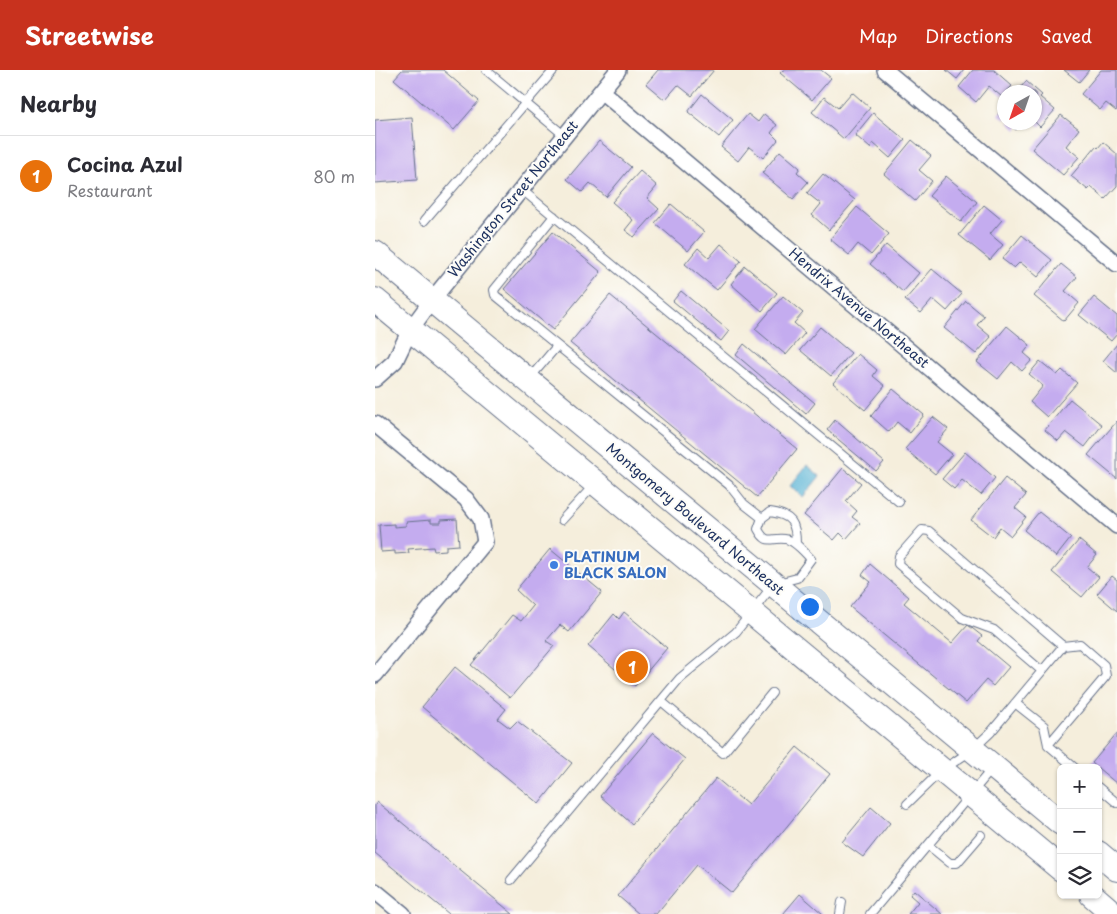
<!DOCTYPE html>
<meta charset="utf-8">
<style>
body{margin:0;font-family:"Playpen Sans",sans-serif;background:#f7f7f7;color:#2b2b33}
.controls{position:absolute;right:15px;bottom:15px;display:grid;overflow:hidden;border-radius:8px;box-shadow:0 1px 4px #0004}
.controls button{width:45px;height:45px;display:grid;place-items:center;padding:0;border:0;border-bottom:1px solid #e1e1e2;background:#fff;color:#2b2b33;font:25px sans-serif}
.compass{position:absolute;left:622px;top:15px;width:45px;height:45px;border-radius:50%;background:#fff;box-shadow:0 1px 4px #0004;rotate:220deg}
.you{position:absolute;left:434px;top:536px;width:18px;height:18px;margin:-12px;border:4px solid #fff;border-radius:50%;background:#1a73e8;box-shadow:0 0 0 8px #1a73e833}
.badge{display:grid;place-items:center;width:32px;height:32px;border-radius:50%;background:#c8321e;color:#fff;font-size:16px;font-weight:700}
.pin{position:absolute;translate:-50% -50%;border:2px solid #fff;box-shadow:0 1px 5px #0006}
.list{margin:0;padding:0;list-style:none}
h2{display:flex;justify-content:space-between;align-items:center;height:65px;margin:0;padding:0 20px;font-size:21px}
h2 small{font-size:16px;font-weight:400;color:#7c7c81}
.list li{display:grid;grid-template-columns:32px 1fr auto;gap:15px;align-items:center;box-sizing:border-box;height:80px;padding:0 20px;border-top:1px solid #e1e1e2}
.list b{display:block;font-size:19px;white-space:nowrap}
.list p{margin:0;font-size:16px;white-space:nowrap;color:#7c7c81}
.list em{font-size:16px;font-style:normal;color:#7c7c81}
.icon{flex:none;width:28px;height:28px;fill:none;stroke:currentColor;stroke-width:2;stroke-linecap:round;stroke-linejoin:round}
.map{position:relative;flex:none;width:742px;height:844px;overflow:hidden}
header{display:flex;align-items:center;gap:30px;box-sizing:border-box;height:70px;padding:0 25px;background:#c8321e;color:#fff}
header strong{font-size:24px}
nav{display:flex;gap:28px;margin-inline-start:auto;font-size:18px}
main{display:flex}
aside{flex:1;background:#fff}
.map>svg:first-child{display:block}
</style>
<header>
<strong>Streetwise</strong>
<nav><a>Map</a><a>Directions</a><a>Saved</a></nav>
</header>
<main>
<aside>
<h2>Nearby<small></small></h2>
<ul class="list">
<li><span class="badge" style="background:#e8710a">1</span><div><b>Cocina Azul</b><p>Restaurant</p></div><em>80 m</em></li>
</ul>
</aside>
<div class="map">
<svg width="742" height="844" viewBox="0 0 742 844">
<rect width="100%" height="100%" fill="#fdfcf7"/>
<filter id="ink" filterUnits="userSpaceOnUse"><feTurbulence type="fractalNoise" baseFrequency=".02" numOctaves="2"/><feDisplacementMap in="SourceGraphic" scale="10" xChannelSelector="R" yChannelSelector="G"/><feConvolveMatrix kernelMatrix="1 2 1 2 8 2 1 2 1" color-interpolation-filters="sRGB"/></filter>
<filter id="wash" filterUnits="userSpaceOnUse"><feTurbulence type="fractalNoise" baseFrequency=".0096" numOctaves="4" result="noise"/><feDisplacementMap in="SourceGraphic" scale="20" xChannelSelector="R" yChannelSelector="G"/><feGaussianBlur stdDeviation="1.12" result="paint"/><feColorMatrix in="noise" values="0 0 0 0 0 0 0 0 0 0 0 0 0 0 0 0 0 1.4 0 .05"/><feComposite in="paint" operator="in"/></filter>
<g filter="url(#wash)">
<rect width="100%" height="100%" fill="#f5eedc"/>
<path fill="#57b2d5" stroke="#39709a" d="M432,395L445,406L428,427L415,416Z"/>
<g id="blocks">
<path fill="#c4acef" d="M27,0H68L104,31L79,60L19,9Z
M283,0H339L317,26L303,15L290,30L271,14Z
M408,0H446L456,8L437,30L405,3Z
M571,0H589L582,9Z
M598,0H619L637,16L631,22H630L627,27L614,16L601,32L584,17Z
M689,0H714L704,12Z
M726,0H742V39L741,41L731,33L725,40L706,24Z
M651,11L667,25L665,27L680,40L665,57L660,52V22H642Z
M477,22L495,38L469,69L437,42L449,27L463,38Z
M327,24L358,50L344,67L313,42Z
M630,37V50L623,44Z
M498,43L530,70L515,88L498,73L495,78L480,65Z
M373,44L383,52L389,44L402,55L396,63L403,70L388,88L374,77L363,91L346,77Z
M686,45L704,59L691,76L704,87L688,105L657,79Z
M37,47L42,110L0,113V50Z
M633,52H647L641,60Z
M537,70L556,86L544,100L557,111L540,131L509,104Z
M224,71L256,97L231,127L215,113L207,122L192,109Z
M728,72L742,84V116L730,129L716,117L713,120L696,106L721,76L723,78Z
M405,81L425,98L422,102L433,112L418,129L387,103Z
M265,101L282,116L272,128L284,139L259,167L250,160L258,150L237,132Z
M448,104L480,130L454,160L437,145L446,134L432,123Z
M571,106L602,132L586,152L554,126Z
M296,134L329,162L313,181L280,153Z
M609,135L627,150L615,164L628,175L615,190L584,165Z
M482,137L514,164L496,185L483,174L474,185L455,169Z
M178,162L226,202L178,260L129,219Z
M647,165L677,190L663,207L645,192L639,198L627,189Z
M346,174L366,191L342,220L310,194L323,178L334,188Z
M511,175L544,203L528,222L495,194Z
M686,194L702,207L690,221L704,233L689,251L659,226Z
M370,196L402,223L387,241L356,214Z
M557,199L587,224L572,241L558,229L546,243L530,230Z
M306,221L354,261L346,271L298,231Z
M235,225L422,379L382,427L195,273Z
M408,226L428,243L419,253L430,263L411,285L380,259Z
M719,227L742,246V264L736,271L704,245Z
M591,231L609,246L602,255L616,267L601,284L569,258Z
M632,256L655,275L649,283L657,290L647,301L637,292L623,309L602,292Z
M445,257L476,283L456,306L425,280Z
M369,274L440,333L431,344L361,285Z
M742,274V303L728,291Z
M483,284L502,300L498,306L510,316L490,340L458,313Z
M665,291L682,305L687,300L702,313L672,347L655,332L668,316L654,304Z
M518,319L549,345L535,363L522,352L514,362L496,346Z
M695,329L727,355L710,377L691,362L683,371L670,360Z
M558,347L573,359L562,372L577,384L560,404L530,379Z
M460,350L509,392L501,401L452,360Z
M742,351V409L713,385Z
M590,382L620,408L606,425L587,410L579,419L567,409Z
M468,398L486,413L471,431L482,441L477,447L485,453L471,469L465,463L459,470L429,445Z
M630,408L651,425L640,438L651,447L636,466L625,457L618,467L596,450Z
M664,442L696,468L681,487L649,460Z
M82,449L84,475L71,476V480L59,481L58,477L33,479L34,483L20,484V481L6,482L4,455L19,454V457L31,456V452L56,450V453H66V450Z
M704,470L722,485L712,497L724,507L707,527L677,502Z
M175,479L227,522L194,562L185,555L171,571L179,576L135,628L96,595L137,545L146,551L158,536L141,520Z
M495,494L534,527L529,533L577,573L593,555L607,566L603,571L634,597L618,616L611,610L591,633L475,537L496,512L487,505Z
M737,506L742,510V541L722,524Z
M249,542L292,578L260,616L213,576L239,544L244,549Z
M80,597L131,639L123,649L135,658L142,651L197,693L164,734L47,637Z
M278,663L310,689L257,754L225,726Z
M742,663V714L717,693Z
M422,677L455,704L357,823L322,795L281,844H264L243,826L341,708L373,735Z
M2,732L138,844H74L0,783V735Z
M496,737L515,753L488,787L467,772Z
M539,820L567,844H533L543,832L535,825Z
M425,824L448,844H408Z"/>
</g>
</g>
<g filter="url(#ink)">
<use href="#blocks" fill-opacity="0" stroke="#67728a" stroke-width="1"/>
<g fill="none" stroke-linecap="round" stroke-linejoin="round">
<g stroke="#67728a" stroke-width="10">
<path id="service" d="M111,0L190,66
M146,119L524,432
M179,146L119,220L120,225L354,415L369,434L387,448
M49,151L179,0
M154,309L182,276
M187,450L219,415
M667,601L619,560L587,548L523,494L524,486L547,460L554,461L688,576
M286,631L348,683L397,623
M640,633L669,656L673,675L700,698
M723,717L742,733
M532,734L566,701L597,680L616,662L688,576L705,574L729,595L731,606L673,675
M553,775L575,793H582L606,765
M136,810L305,608L361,562L399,514L422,508L436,489C429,482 420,470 410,469C396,467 392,476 383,459L387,448L395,442C417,445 421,453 421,474
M465,844L467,832
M495,844L616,700"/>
</g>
<g stroke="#67728a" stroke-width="18">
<path id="minor" d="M510,0L742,194
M226,21L742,456
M0,309L20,291L35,260L57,230L243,0
M0,354L91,429L106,449L110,472L0,605
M0,821L28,844"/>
</g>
<g stroke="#67728a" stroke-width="26">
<path id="primary" d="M0,183L686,753
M0,230L686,799
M723,783L742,799
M717,825L739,844"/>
</g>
<use href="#service" stroke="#fff" stroke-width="8"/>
<use href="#minor" stroke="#fff" stroke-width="15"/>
<use href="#primary" stroke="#fff" stroke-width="24"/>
</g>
</g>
<circle fill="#3f7fe0" stroke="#fdfcf7" stroke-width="2" cx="179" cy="495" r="5"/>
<g text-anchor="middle" stroke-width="4" stroke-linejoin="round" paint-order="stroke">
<g font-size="14" fill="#1b2f5e" stroke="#fdfcf7">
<text transform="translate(138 129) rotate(-51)" y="5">Washington Street Northeast</text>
<text transform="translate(484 238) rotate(40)" y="5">Hendrix Avenue Northeast</text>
<text transform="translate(320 449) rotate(40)" y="5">Montgomery Boulevard Northeast</text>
</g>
<g font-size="14" font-weight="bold" fill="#366cbe" stroke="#fdfcf7" text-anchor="start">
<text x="189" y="492">PLATINUM<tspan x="189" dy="16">BLACK SALON</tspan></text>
</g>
</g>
</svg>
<div class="controls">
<button>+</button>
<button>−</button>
<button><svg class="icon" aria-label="layers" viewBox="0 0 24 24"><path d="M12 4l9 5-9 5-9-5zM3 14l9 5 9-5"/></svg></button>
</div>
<svg class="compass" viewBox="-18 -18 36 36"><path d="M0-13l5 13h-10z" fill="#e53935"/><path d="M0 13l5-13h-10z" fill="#7c7c81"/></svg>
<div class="you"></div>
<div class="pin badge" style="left:257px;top:597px;background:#e8710a">1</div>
</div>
</main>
